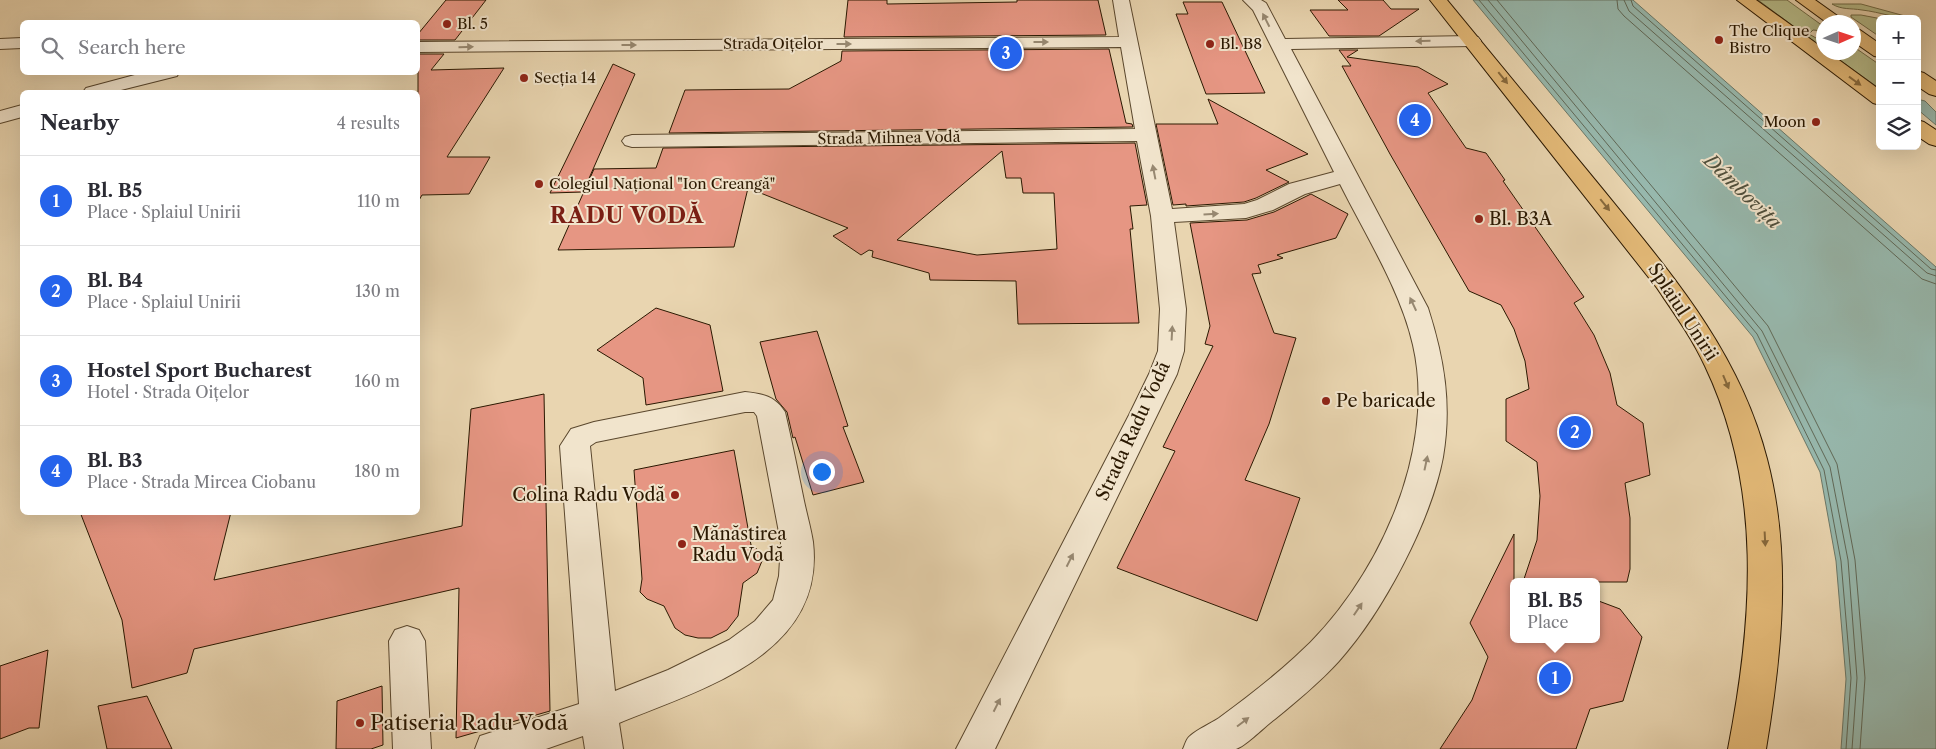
<!DOCTYPE html>
<meta charset="utf-8">
<style>
body{margin:0;font-family:"Libre Caslon Text",serif;background:#f2f2f3;color:#2b2b33}
.controls{position:absolute;right:15px;top:15px;display:grid;overflow:hidden;border-radius:8px;box-shadow:0 5px 20px #0002}
.controls button{width:45px;height:45px;display:grid;place-items:center;padding:0;border:0;border-bottom:1px solid #e1e1e2;background:#fff;color:#2b2b33;font:25px sans-serif}
.compass{position:absolute;left:1816px;top:15px;width:45px;height:45px;border-radius:50%;background:#fff;box-shadow:0 5px 20px #0002;rotate:87deg}
.you{position:absolute;left:821px;top:471px;width:18px;height:18px;margin:-12px;border:4px solid #fff;border-radius:50%;background:#1a73e8;box-shadow:0 0 0 8px #1a73e833}
.badge{display:grid;place-items:center;width:32px;height:32px;border-radius:50%;background:#2563eb;color:#fff;font-size:16px;font-weight:700}
.pin{position:absolute;translate:-50% -50%;border:2px solid #fff;box-shadow:0 1px 5px #0006}
.popup{position:absolute;left:1510px;top:578px;width:90px;height:65px;box-sizing:border-box;display:grid;place-content:center;border-radius:8px;background:#fff;filter:drop-shadow(0 1px 4px #0005);font-size:16px;white-space:nowrap;color:#7c7c81}
.popup b{font-size:19px;color:#2b2b33}
.popup::after{content:'';position:absolute;left:50%;top:100%;margin-left:-10px;border:10px solid transparent;border-top-color:#fff}
.list{margin:0;padding:0;list-style:none}
h2{display:flex;justify-content:space-between;align-items:center;height:65px;margin:0;padding:0 20px;font-size:21px}
h2 small{font-size:16px;font-weight:400;color:#7c7c81}
.list li{display:grid;grid-template-columns:32px 1fr auto;gap:15px;align-items:center;box-sizing:border-box;height:90px;padding:0 20px;border-top:1px solid #e1e1e2}
.list b{display:block;font-size:19px;white-space:nowrap}
.list p{margin:0;font-size:16px;white-space:nowrap;color:#7c7c81}
.list em{font-size:16px;font-style:normal;color:#7c7c81}
.icon{flex:none;width:28px;height:28px;fill:none;stroke:currentColor;stroke-width:2;stroke-linecap:round;stroke-linejoin:round}
.map{position:relative;flex:none;width:1936px;height:749px;overflow:hidden}
.search{position:absolute;background:#fff;box-shadow:0 5px 20px #0002;left:20px;top:20px;width:400px;height:55px;display:flex;align-items:center;gap:12px;box-sizing:border-box;padding:0 18px;border-radius:8px;color:#7c7c81;font-size:19px}
.panel{position:absolute;background:#fff;box-shadow:0 5px 20px #0002;left:20px;top:90px;width:400px;height:425px;border-radius:8px}
.map>svg:first-child{display:block}
</style>
<div class="map">
<svg width="1936" height="749" viewBox="0 0 1936 749">
<rect width="100%" height="100%" fill="#e9d5b0"/>
<filter id="stains"><feTurbulence type="fractalNoise" baseFrequency=".004" numOctaves="4"/><feColorMatrix values="0 0 0 0 .2 0 0 0 0 .09 0 0 0 0 .02 0 0 0 .5 -.17"/></filter>
<radialGradient id="worn" r=".72"><stop offset=".6" stop-color="#630" stop-opacity="0"/><stop offset="1" stop-color="#630" stop-opacity=".3"/></radialGradient>
<path fill="#b7bd8b" stroke="#706a46" d="M1758,0H1787L1823,26V31L1813,30L1809,34L1823,42V48Z
M1832,4H1861L1916,19C1897,19 1880,12 1862,10C1850,8 1842,10 1832,4Z
M1851,15H1861L1882,19H1880V24L1877,25L1880,27V37L1851,17Z
M1854,47L1880,65V89L1830,53L1854,52Z"/>
<path fill="#97b8ad" stroke="#6b7868" d="M1473,0H1633L1936,267V749H1841L1846,679L1836,561L1820,472L1753,337Z
M1917,99L1925,101L1936,112V125L1917,109Z"/>
<g fill="none" stroke-linecap="round" stroke-linejoin="round">
<path stroke="#606857" stroke-width="1" d="M1479,0L1757,334L1824,470L1841,561L1851,678L1846,749
M1488,0L1762,331L1830,467L1848,560L1857,678L1852,749
M1497,0L1768,326L1837,464L1855,560L1865,678L1860,749
M1617,0L1618,9L1624,16L1922,279L1936,284
M1624,0L1629,11L1927,273L1936,276
M1631,0L1633,6L1931,269L1936,270"/>
</g>
<path fill="#e69683" stroke="#2a1801" fill-rule="evenodd" d="M446,0H486L455,40H418V34Z
M848,0H887V4L1017,2V0H1098L1106,35L844,37Z
M1338,0H1383L1391,9H1419L1379,36H1329L1310,10H1348Z
M1183,2H1222L1265,93L1206,94L1176,14H1188Z
M1109,49L1126,123L1132,124L1133,127L669,133L685,90L789,89L841,61L842,51Z
M1339,50H1358L1347,57L1418,67L1448,84L1428,93L1466,148L1486,153L1505,180L1503,181L1584,297L1574,303L1594,335L1610,373L1617,405L1643,423L1650,475L1625,483L1630,518V569L1627,582H1523L1537,540L1540,496L1537,462L1506,441V399L1529,389L1525,361L1514,329L1501,305L1469,291L1390,154L1342,66H1351Z
M418,54H444L431,70L504,68L447,157H490L469,194L422,195L418,202Z
M613,64L635,74L583,192L550,193Z
M1208,99L1308,154L1266,170L1289,182L1256,198L1244,202L1186,206V204L1173,205L1156,124H1218Z
M1135,143L1147,205L1130,206L1133,229H1130L1139,323L1018,324L1016,281L930,280L929,273L872,257L873,251L869,250L861,255L833,236L848,228L748,188L734,247L558,250L594,169L656,168L663,148ZM1002,151L1006,178H1021L1023,193H1054L1057,249L977,255L897,240Z
M1311,194L1348,214L1336,238L1277,255L1283,258L1258,265L1261,273L1252,274L1274,333L1296,338L1269,424L1245,480L1300,498L1257,621L1117,568L1175,451L1163,447L1213,346L1205,344L1210,326L1190,223L1247,220L1274,212Z
M656,308L710,325L723,391L646,405L643,378L597,350Z
M817,331L848,426L843,427L864,482L813,495L795,437L793,438L787,412L776,399L760,342Z
M544,394L550,711L456,738L459,588L194,649L187,673L132,688L122,620L80,512H231L214,580L462,526L471,409Z
M734,450L751,545L758,550L762,561L757,573L743,583L738,616L727,630L711,638H698L685,635L675,628L664,606L647,599L640,592L642,579L634,470Z
M1514,534V639H1596V600L1620,609L1642,637L1623,701L1590,709L1576,749H1440L1472,700L1488,657L1470,623Z
M48,650L39,728H29L0,739V666Z
M382,686L383,745L371,749H336L337,701Z
M147,696L172,749H107L98,706Z"/>
<g fill="none" stroke-linecap="round" stroke-linejoin="round">
<g stroke="#5a472d" stroke-width="2">
<path id="minor" d="M1113,0H1129L1172,209L1244,204L1257,200L1289,184L1334,172L1253,10L1243,0H1261L1266,3L1285,39L1472,36L1478,37L1481,41L1478,45L1472,46L1291,49L1428,308C1444,358 1452,404 1443,457C1431,521 1383,612 1339,661C1320,682 1297,701 1275,719C1265,726 1246,746 1236,749C1225,749 1196,749 1183,749C1185,745 1186,739 1190,736C1198,729 1210,724 1219,718C1245,699 1271,679 1295,657C1375,586 1438,453 1413,345C1401,291 1365,234 1340,184L1305,194L1273,210L1246,218L1174,222L1186,309L1184,351L1177,374L995,749H956L1129,415L1149,374L1158,351L1160,309L1151,216L1137,141L632,147L625,145L622,141L625,137L632,135L1135,129L1121,47L418,52V42L1119,37Z
M22,38V48L0,49V39Z
M146,72H179L177,76L113,92H83L86,88Z
M22,105V117L0,123V111Z
M745,392C763,394 775,396 785,412C792,442 798,472 804,501C807,515 811,529 813,542C826,655 701,689 619,723L623,749H585L583,736L546,749H475L480,736L579,704L560,446L571,429L594,422ZM745,412H754L757,416L781,543L779,576L773,600L755,621L729,640L668,670L615,691L590,446L596,442Z
M407,626L419,630L425,641L431,749H393L389,641L395,630Z"/>
</g>
<g stroke="#2a1801" stroke-width="2">
<path id="major" d="M1430,0H1447C1498,62 1549,124 1600,186C1669,271 1739,350 1767,459C1792,554 1782,653 1766,749H1728C1753,620 1763,488 1705,366C1692,338 1674,313 1657,288Z
M1737,0H1756L1824,49V52H1828L1880,90V105L1873,103Z
M1796,0H1815L1846,22H1826Z
M1854,29L1860,30L1880,44V57L1874,56L1854,42Z
M1917,71L1924,73L1936,81V96L1929,94L1917,86Z
M1917,120L1924,122L1936,130V146L1929,144L1917,136Z"/>
</g>
<use href="#minor" fill="#f1e4cc" fill-rule="evenodd"/>
<use href="#major" fill="#e4ba78" fill-rule="evenodd"/>
</g>
<defs><path id="oneway-solid" d="M-6-.8H1V-3.2L6.5 0L1 3.2V.8H-6Z" transform="scale(1.25)"/></defs>
<g fill="#978871">
<use href="#oneway-solid" transform="translate(1266 20) rotate(-117)"/>
<use href="#oneway-solid" transform="translate(1423 41) rotate(179)"/>
<use href="#oneway-solid" transform="translate(1041 42)"/>
<use href="#oneway-solid" transform="translate(844 44)"/>
<use href="#oneway-solid" transform="translate(629 45)"/>
<use href="#oneway-solid" transform="translate(466 47) rotate(-1)"/>
<use href="#oneway-solid" transform="translate(1154 172) rotate(-101)"/>
<use href="#oneway-solid" transform="translate(1211 214) rotate(-4)"/>
<use href="#oneway-solid" transform="translate(1413 304) rotate(-115)"/>
<use href="#oneway-solid" transform="translate(1172 333) rotate(-87)"/>
<use href="#oneway-solid" transform="translate(1426 463) rotate(-78)"/>
<use href="#oneway-solid" transform="translate(1070 560) rotate(-63)"/>
<use href="#oneway-solid" transform="translate(1358 609) rotate(-56)"/>
<use href="#oneway-solid" transform="translate(997 705) rotate(-63)"/>
<use href="#oneway-solid" transform="translate(1243 722) rotate(-37)"/>
</g>
<g fill="#87693c">
<use href="#oneway-solid" transform="translate(1503 78) rotate(51)"/>
<use href="#oneway-solid" transform="translate(1855 81) rotate(36)"/>
<use href="#oneway-solid" transform="translate(1605 205) rotate(51)"/>
<use href="#oneway-solid" transform="translate(1726 382) rotate(67)"/>
<use href="#oneway-solid" transform="translate(1765 539) rotate(87)"/>
</g>
<g fill="#8f2418" stroke="#f1e4cc" stroke-width="2">
<circle cx="447" cy="24" r="5"/>
<circle cx="1719" cy="40" r="5"/>
<circle cx="1210" cy="44" r="5"/>
<circle cx="524" cy="78" r="5"/>
<circle cx="1816" cy="122" r="5"/>
<circle cx="539" cy="184" r="5"/>
<circle cx="1479" cy="219" r="5"/>
<circle cx="1326" cy="401" r="5"/>
<circle cx="675" cy="495" r="5"/>
<circle cx="682" cy="544" r="5"/>
<circle cx="360" cy="723" r="5"/>
</g>
<g text-anchor="middle" stroke-width="4" stroke-linejoin="round" paint-order="stroke">
<g font-size="15" fill="#2a1801" stroke="#f1e4cc" text-anchor="start">
<text x="457" y="29">Bl. 5</text>
<text x="1729" y="36">The Clique<tspan x="1729" dy="17">Bistro</tspan></text>
<text x="1220" y="49">Bl. B8</text>
<text x="534" y="83">Secția 14</text>
<text x="1806" y="127" text-anchor="end">Moon</text>
<text x="549" y="189">Colegiul Național "Ion Creangă"</text>
</g>
<g font-size="15" fill="#2a1801" stroke="#f1e4cc">
<text x="773" y="49">Strada Oițelor</text>
<text transform="translate(889 138) rotate(-1)" y="5">Strada Mihnea Vodă</text>
</g>
<g font-size="18" fill="#2a1801" stroke="#f1e4cc" text-anchor="start">
<text x="1489" y="225">Bl. B3A</text>
<text x="1336" y="407">Pe baricade</text>
<text x="665" y="501" text-anchor="end">Colina Radu Vodă</text>
<text x="692" y="540">Mănăstirea<tspan x="692" dy="21">Radu Vodă</tspan></text>
</g>
<g font-size="18" fill="#2a1801" stroke="#f1e4cc">
<text transform="translate(1683 312) rotate(57)" y="6">Splaiul Unirii</text>
<text transform="translate(1133 431) rotate(-65)" y="6">Strada Radu Vodă</text>
</g>
<g font-size="19" font-style="italic" fill="#50503d" stroke="#f1e4cc">
<text transform="translate(1743 191) rotate(44)" y="7">Dâmbovița</text>
</g>
<g font-size="21" fill="#2a1801" stroke="#f1e4cc" text-anchor="start">
<text x="370" y="730">Patiseria Radu Vodă</text>
</g>
<g font-size="22" font-weight="bold" letter-spacing="1" fill="#7a1f14" stroke="#f1e4cc">
<text x="627" y="223">RADU VODĂ</text>
</g>
</g>
<rect width="100%" height="100%" filter="url(#stains)"/>
<rect width="100%" height="100%" fill="url(#worn)"/>
</svg>
<div class="controls">
<button>+</button>
<button>−</button>
<button><svg class="icon" aria-label="layers" viewBox="0 0 24 24"><path d="M12 4l9 5-9 5-9-5zM3 14l9 5 9-5"/></svg></button>
</div>
<svg class="compass" viewBox="-18 -18 36 36"><path d="M0-13l5 13h-10z" fill="#e53935"/><path d="M0 13l5-13h-10z" fill="#7c7c81"/></svg>
<div class="you"></div>
<div class="pin badge" style="left:1555px;top:678px">1</div>
<div class="popup"><b>Bl. B5</b>Place</div>
<div class="pin badge" style="left:1575px;top:432px">2</div>
<div class="pin badge" style="left:1006px;top:53px">3</div>
<div class="pin badge" style="left:1415px;top:120px">4</div>
<div class="search"><svg class="icon" aria-label="search" viewBox="0 0 24 24"><circle cx="10" cy="10" r="6"/><path d="M15 15l6 6"/></svg>Search here</div>
<section class="panel">
<h2>Nearby<small>4 results</small></h2>
<ul class="list">
<li><span class="badge">1</span><div><b>Bl. B5</b><p>Place · Splaiul Unirii</p></div><em>110 m</em></li>
<li><span class="badge">2</span><div><b>Bl. B4</b><p>Place · Splaiul Unirii</p></div><em>130 m</em></li>
<li><span class="badge">3</span><div><b>Hostel Sport Bucharest</b><p>Hotel · Strada Oițelor</p></div><em>160 m</em></li>
<li><span class="badge">4</span><div><b>Bl. B3</b><p>Place · Strada Mircea Ciobanu</p></div><em>180 m</em></li>
</ul>
</section>
</div>
